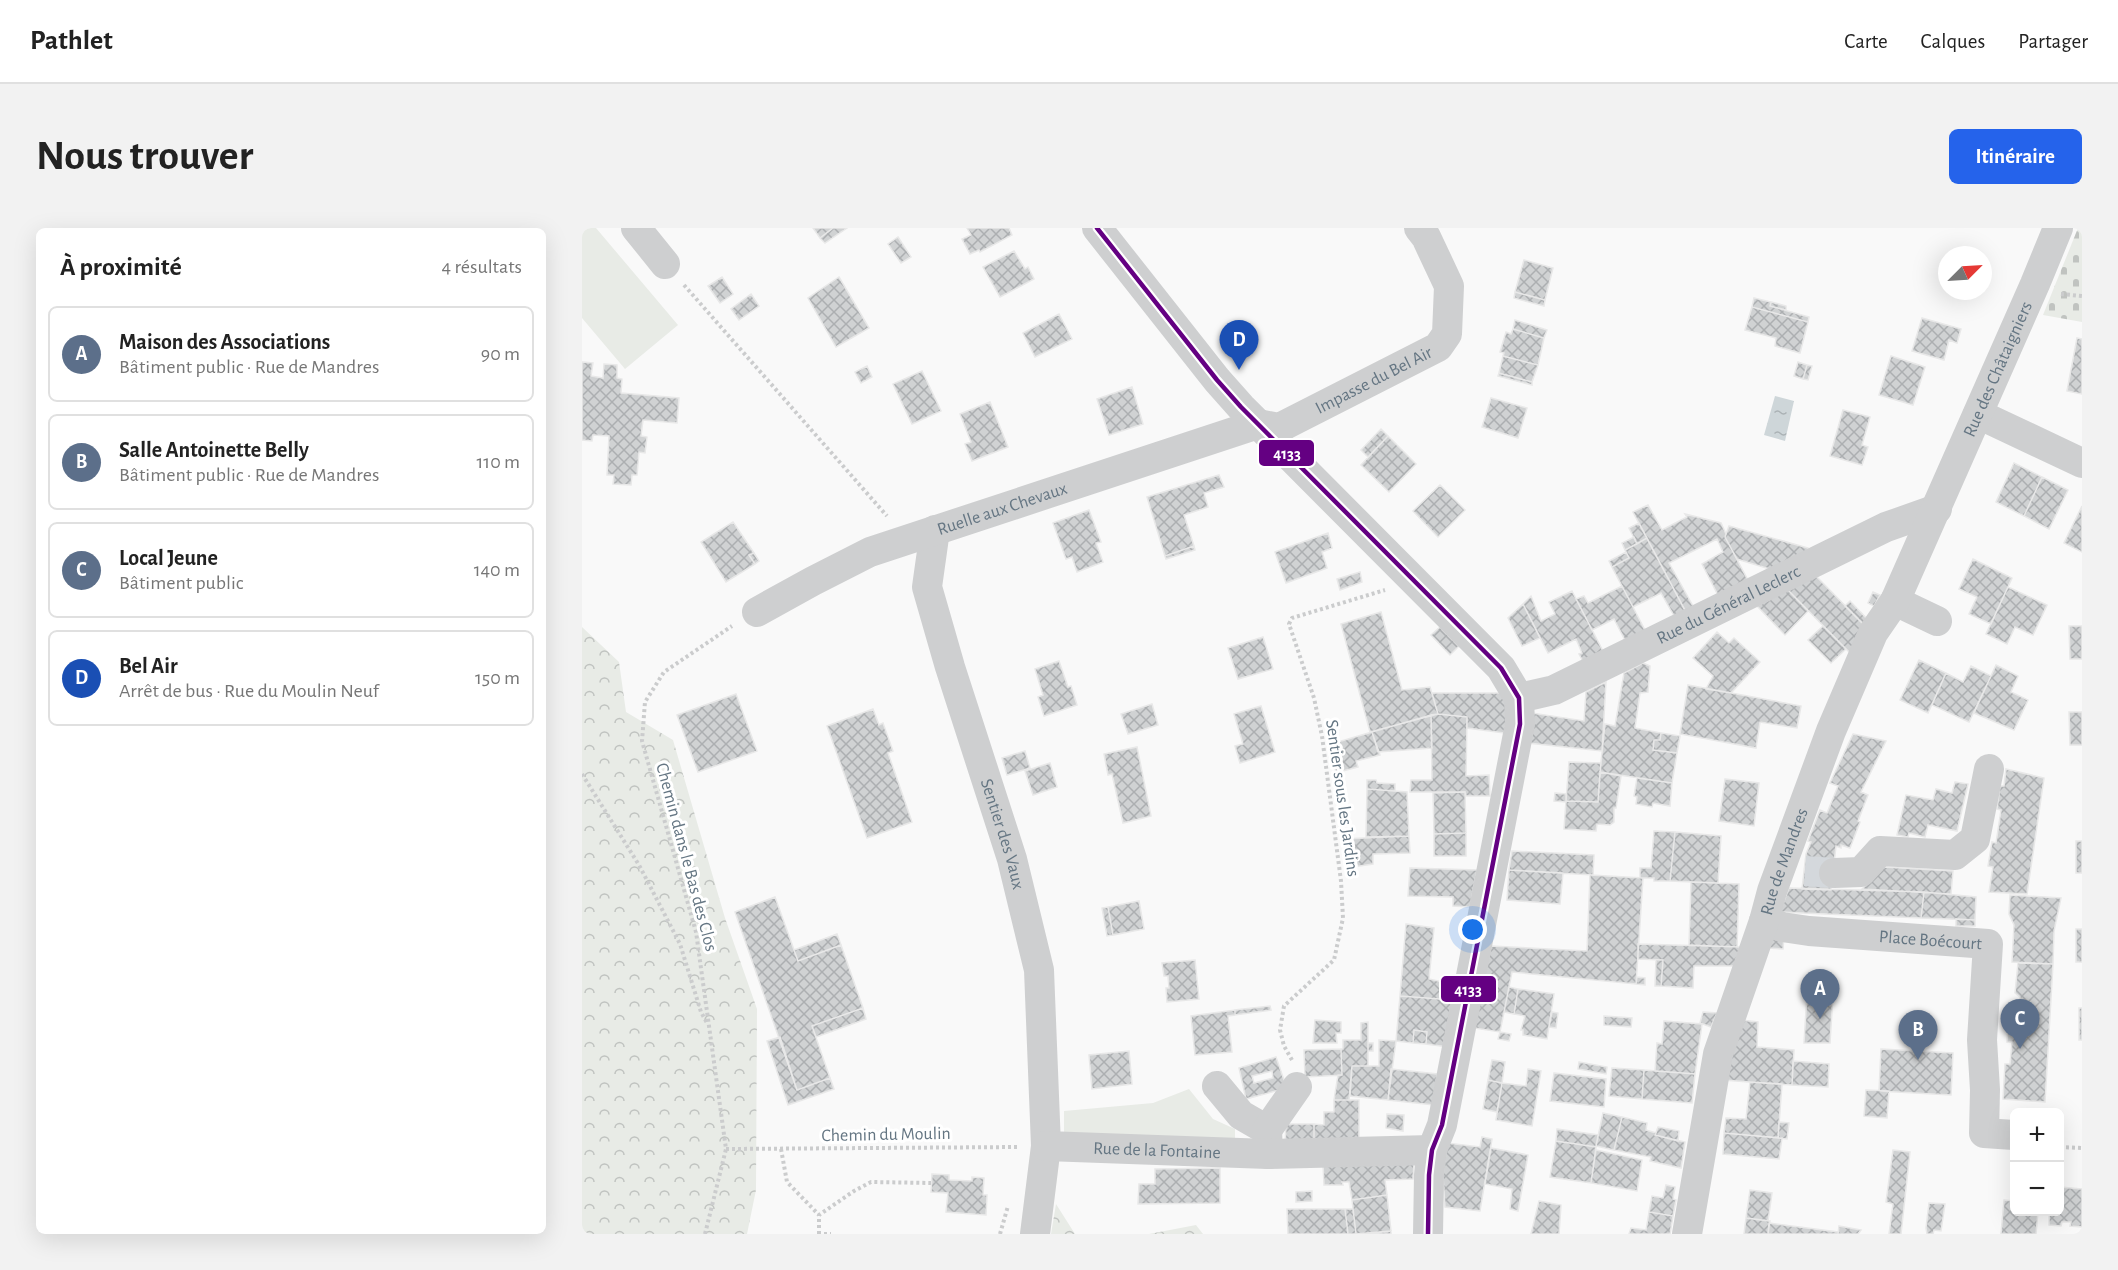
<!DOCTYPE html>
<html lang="fr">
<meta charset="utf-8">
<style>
body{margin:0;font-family:"Alegreya Sans",sans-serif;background:#f2f2f2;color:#222}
.controls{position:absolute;right:18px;bottom:18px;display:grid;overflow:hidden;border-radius:9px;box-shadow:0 6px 24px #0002}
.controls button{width:54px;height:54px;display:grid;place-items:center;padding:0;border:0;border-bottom:2px solid #e0e0e0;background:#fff;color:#222;font:30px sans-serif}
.compass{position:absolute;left:1356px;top:18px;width:54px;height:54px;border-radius:50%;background:#fff;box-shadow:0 6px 24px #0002;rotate:66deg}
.you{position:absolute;left:891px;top:702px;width:21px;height:21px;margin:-15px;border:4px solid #fff;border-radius:50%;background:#1a73e8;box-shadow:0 0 0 9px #1a73e833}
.badge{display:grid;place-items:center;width:39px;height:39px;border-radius:50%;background:#2563eb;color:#fff;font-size:20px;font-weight:700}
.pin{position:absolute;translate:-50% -50px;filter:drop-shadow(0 2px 3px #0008)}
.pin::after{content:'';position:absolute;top:32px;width:21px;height:18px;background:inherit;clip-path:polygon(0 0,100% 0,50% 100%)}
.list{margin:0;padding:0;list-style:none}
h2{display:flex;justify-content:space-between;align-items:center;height:78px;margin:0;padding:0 24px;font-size:26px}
h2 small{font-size:20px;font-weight:400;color:#767676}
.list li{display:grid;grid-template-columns:39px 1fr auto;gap:18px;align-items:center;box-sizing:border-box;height:96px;margin:0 12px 12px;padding:0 12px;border:2px solid #e0e0e0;border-radius:9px}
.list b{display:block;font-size:22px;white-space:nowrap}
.list p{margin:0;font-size:20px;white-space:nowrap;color:#767676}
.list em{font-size:20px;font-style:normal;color:#767676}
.map{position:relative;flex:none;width:1500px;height:1006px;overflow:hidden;border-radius:9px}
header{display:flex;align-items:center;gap:36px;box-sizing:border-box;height:84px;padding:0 30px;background:#fff;border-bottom:2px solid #e0e0e0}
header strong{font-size:28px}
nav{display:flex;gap:33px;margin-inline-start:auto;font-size:21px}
.intro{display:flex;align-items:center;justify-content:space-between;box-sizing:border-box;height:144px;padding:0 36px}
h1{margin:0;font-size:42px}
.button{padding:15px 27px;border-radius:9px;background:#2563eb;color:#fff;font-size:21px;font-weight:700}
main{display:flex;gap:36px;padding:0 36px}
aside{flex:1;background:#fff;border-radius:9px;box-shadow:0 6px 24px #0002}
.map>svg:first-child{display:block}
</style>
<header>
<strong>Pathlet</strong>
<nav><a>Carte</a><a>Calques</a><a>Partager</a></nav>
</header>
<div class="intro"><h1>Nous trouver</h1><a class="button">Itinéraire</a></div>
<main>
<aside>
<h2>À proximité<small>4 résultats</small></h2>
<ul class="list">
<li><span class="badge" style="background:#5c6f8a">A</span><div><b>Maison des Associations</b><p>Bâtiment public · Rue de Mandres</p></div><em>90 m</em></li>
<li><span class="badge" style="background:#5c6f8a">B</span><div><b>Salle Antoinette Belly</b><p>Bâtiment public · Rue de Mandres</p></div><em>110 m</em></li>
<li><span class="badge" style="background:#5c6f8a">C</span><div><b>Local Jeune</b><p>Bâtiment public</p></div><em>140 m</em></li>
<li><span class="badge" style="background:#1a4fb4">D</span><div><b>Bel Air</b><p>Arrêt de bus · Rue du Moulin Neuf</p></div><em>150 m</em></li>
</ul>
</aside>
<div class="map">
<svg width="1500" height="1006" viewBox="0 0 1500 1006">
<defs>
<pattern id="forest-crowns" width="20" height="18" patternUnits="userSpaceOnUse" patternTransform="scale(1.5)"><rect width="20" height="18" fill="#e8ebe6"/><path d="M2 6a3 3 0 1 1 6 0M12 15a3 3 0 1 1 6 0" fill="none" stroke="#c0c3c0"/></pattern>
<pattern id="cemetery-stones" width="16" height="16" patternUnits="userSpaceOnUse" patternTransform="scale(1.5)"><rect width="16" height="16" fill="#e8ebe6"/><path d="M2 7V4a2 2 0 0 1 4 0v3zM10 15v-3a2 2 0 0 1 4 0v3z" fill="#c0c3c0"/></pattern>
<pattern id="water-ripples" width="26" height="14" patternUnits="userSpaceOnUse" patternTransform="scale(1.5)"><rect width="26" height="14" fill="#ced6d9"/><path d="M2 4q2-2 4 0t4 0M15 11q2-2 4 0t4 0" fill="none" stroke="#abb2b5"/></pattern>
<pattern id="building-cross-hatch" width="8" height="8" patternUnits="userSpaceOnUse" patternTransform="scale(1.5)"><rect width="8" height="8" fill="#d0d2d3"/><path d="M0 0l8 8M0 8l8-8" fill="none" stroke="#acafb1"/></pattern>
</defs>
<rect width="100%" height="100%" fill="#f9f9f9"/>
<path fill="#e8ebe6" d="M0,0H14L96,97L43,141L0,90Z
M607,861L631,891L653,901V911L482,908V883L571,875Z"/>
<path fill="url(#forest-crowns)" d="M0,399L37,434L44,484L91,512L143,690L175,781L174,962L165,1006H0Z
M474,976L493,1006H469Z
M614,997L621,1006H567Z"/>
<path fill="url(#cemetery-stones)" d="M1496,0H1500V94L1461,87Z"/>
<path fill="url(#water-ripples)" d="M1193,168L1212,173L1203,213L1182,207Z"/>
<path fill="url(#building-cross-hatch)" stroke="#e8e8e8" stroke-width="1.5" fill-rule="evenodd" d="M231,0H251L238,10Z
M251,0H265L243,15L238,10Z
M385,0H427L430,7L398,24L397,22L388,26L380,11L389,7Z
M316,9L329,29L319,35L306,16Z
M432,23L443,41L446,39L452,51L418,69L401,39Z
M942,32L971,40L963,72L933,64Z
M140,49L151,66L138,75L126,58Z
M257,49L287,100L254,119L226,70Z
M933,64L963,72L962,78L932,70Z
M169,66L177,78L157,92L149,81Z
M1172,70L1189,74L1188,78L1227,89L1226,94L1170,79Z
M1189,74L1204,78V82L1188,78Z
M1170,79L1226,94L1218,125L1193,118L1194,110L1163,102Z
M477,86L490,111L453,129L441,105Z
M1340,90L1379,101L1375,115L1367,112L1362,132L1330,123Z
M933,92L965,102L962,110L931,101Z
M931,101L962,110L956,137L921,128L922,125L918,124L924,104L929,106Z
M1495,110L1500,111V166L1485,163Z
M921,128L956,137L950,154L917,145Z
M1309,128L1343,139L1331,177L1297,167Z
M0,134L11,135L9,148L21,150L22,136L35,137V150L40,151L39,165L97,170L95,195L61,192L59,208L65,209L63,225L57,224L55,247H50L49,257L31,256L32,247H25L27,208L11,207L10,213L0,212Z
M1216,134L1225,137L1221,151L1212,148Z
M1225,137L1230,138L1226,152L1221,151Z
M285,138L290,149L279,155L273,144Z
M340,143L359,183L330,196L311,156Z
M917,145L950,154V157L916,148Z
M550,159L561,196L527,207L515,171Z
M909,170L945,180L936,210L900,199Z
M408,174L426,219L390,233L383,216L389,214L378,186Z
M1261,182L1288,189L1280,217L1286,219L1280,237L1248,228Z
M799,201L806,208L786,229L779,222Z
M806,208L834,236L807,264L779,237Z
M1432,235L1460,249L1442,288L1414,274Z
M637,247L642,259L622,265L626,279L602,287L612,318L583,328L565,269Z
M1460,249L1486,262L1467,301L1442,288Z
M858,257L883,282L856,309L831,283Z
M1066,277L1080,302L1105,289L1103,286L1139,295L1144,306L1143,309L1168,356L1138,371L1120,336L1141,324L1135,311L1087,335L1111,378L1106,388L1051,284Z
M1500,278V324L1482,315Z
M507,282L519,314L514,315L521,334L495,344L490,329L484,331L471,295Z
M151,294L172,325L167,327L173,336L144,354L119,314Z
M1057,295L1065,310L1055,316L1047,300Z
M1147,298L1226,320L1223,328L1194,343L1155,331L1143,309Z
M746,305L750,320L740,324L745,340L704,355L693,324Z
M1052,309L1055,316L1043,322L1040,315Z
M1065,310L1106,388L1095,393L1079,365L1051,379L1030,339L1047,330L1043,322Z
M612,318L613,322L584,331L583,328Z
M1044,324L1047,330L1030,339L1027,333Z
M172,325L177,333L173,336L167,327Z
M1391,331L1430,350L1409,396L1387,386L1395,369L1377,361Z
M778,344L780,354L758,362L755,351Z
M1234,348L1283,398L1270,427L1206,362Z
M1040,358L1066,408L1046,418L1032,391L1010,402L994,371L1002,368L1006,375Z
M1426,359L1465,377L1451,407L1433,399L1425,416L1404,406Z
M1206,362L1226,383L1203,407L1175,378Z
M990,363L1024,429L1004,439L997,426L1000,425L994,411L966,425L941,376L949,368L959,393L973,386L967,374Z
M1291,364L1298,367L1292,378L1286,375Z
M1268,373L1286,392L1283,398L1263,378Z
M941,376L958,410L940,418L926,390Z
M799,384L820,462L848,459L856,486L788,504L759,396Z
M1241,398L1264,421L1249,435L1226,412Z
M1487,398H1500V431H1488Z
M858,399L877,418L868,427L849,407Z
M1135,404L1147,415L1152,410L1178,434L1149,465L1124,461L1131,448L1111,430Z
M681,409L691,441L656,451L646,420Z
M1337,432L1364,445L1346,485L1318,472Z
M477,433L486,459L489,458L495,477L462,488L456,469L461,467L453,441Z
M1061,435L1068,438L1066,464L1058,465L1053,500L1079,505L1078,512H1072L1071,522L1095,525L1090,555L1018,544L1023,496L1033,498L1042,445Z
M1414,437L1436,448L1429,464L1446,472L1432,502L1392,485Z
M1389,438L1409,448L1387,494L1350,477L1364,445L1381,454Z
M1024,454L1020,523L946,515L950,485L1002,493L1004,464Z
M1106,457L1219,478L1215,500L1178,494L1174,520L1098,506Z
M850,465H922L927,483L922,505L885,500V489L856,486Z
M154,466L175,523L116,544L95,487Z
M570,476L576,497L546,506L539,486Z
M679,478L693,524L658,535L653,518L661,516L652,486Z
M291,481L297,497L301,495L311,523L306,525L330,594L285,610L245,498Z
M1487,484H1500V517H1488Z
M856,486L885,489L884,548L907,547L908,568H884L883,564H828L829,552H850L849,487Z
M849,487L850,520L796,524L790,504Z
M790,504L798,527L774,533L776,539L753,545L749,516Z
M1079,505L1098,508L1095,525L1071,522L1072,512H1078Z
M1271,506L1304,513L1279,564L1286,567L1276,593L1278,594L1268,620L1259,617V620L1254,618L1249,662L1220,661L1224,626L1229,614L1226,613L1238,582L1245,585L1256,558L1248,555Z
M555,519L569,588L541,595L530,546L526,547L522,526Z
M443,523L448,540L425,547L420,530Z
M987,534L1019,535L1016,574L984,573Z
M468,535L475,559L451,567L443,543Z
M1424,541L1462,550L1445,666L1407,664L1411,639L1406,638L1410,614L1414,615L1419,582L1415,581L1418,558H1422Z
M1018,544L1039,548L1034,580H1032V594L1028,597L1015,596L1014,603L982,601L984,573L1016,574Z
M1055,550L1090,555L1088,578L1071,575L1070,579L1054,576L1055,569L1052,568Z
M1143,551L1177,555L1172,598L1137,593Z
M785,552H794L795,555L813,556V563L785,561Z
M1373,554L1386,556L1375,603L1346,597L1343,609L1327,605L1326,609L1315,607L1324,567L1351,572L1354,561L1370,565Z
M785,561L825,564L827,608L784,609Z
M883,564L884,605L852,606L851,565Z
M973,565L984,566V574L972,573Z
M1072,603L1093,604L1088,653H1072V650H1058V640H1069Z
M1093,604L1139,608L1136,655L1088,653Z
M884,605V628H852V606Z
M827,608L828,625L791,626V636L764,640L761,611Z
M1494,613H1500V645H1494Z
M930,623L1012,627L1011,647L927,642Z
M1302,639L1371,643L1369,666L1280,661Z
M828,640L895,642L888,679L871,678V669L826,668Z
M927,642L981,645L978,676L925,672Z
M1008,647L1061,650L1054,756L930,744L918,804L892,800L909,718L1005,723Z
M1109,654L1157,656L1155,719L1107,717Z
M1207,660L1342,664L1339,690L1198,684Z
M1342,664L1394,669L1393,692L1339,690Z
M1428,667L1479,670L1472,703L1471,736L1430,734L1432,697L1427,686Z
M193,669L216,733L259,717L281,780L230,798L248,850L215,862L153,684Z
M557,673L562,701L531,707L526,679Z
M526,679L531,707L525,708L520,680Z
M1374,691L1393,692V698H1374Z
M824,696L852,700L847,751L874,757L871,772L818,768Z
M1494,701H1500V734H1494Z
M255,706L259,717L216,733L212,722Z
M1191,707L1202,708L1201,721L1186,720Z
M1056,716L1158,719L1152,738H1112L1111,760L1079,758L1081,732L1056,731Z
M613,732L617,771L585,774L584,760H587L586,748H582L580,735Z
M1074,732H1081L1079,758H1073Z
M1436,735L1471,736L1463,874L1421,871L1423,836H1428L1430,814H1425L1427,783L1431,780H1437L1438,769L1433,765Z
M1055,749L1063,750V757L1054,756Z
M927,759L936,761L932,786L922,784Z
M936,761L972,766L965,811L941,807V802H939L943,788L932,786Z
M1225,766L1251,767L1248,815H1222Z
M818,768L871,772L866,819L844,816L845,804L832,802L831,815L814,813Z
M688,778L689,782L653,787V782Z
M281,780L284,791L234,809L230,798Z
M1497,780H1500V812H1497Z
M653,782V787L646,788L650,824L613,827L609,788Z
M970,784L976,785L974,800L967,799Z
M1121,784L1135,785L1129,799L1118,795Z
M1022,788L1050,790L1049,799L1022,797Z
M733,792L759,794V805H754L755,815H731Z
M1159,792L1176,794L1175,819L1212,822L1210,857L1141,852Z
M1082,793L1120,796L1113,846L1073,843L1075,815L1080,816Z
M786,794V838H770L767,872H752L756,847H760L759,821H761V812H779V795Z
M832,802L845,804L844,816L831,815Z
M918,804L929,806L927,813L916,811Z
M198,809L215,862L248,850L252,861L206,877L185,813Z
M797,812L814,813L806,872L768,868L770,838H797Z
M786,815H791V823H786Z
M759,821L760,847L723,849L722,822Z
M1299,821L1371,825L1369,867L1297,863Z
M547,823L550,856L510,861L507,827Z
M694,829L702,852L701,861L664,871L657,840ZM690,843L691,850L672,855L670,848Z
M910,832L923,834L920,855L906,852Z
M1211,833L1247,836L1246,859L1210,857Z
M997,834L1025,839L1024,846L996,841Z
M1030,840L1062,842L1060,871L1027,868Z
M809,841L855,846L852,877L806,872Z
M946,841L959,843L950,898L914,892L920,855L944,858Z
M1062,842L1113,846L1110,875L1060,871Z
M972,845L1024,851L1022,879L968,873Z
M906,852L920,855L915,884L901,881Z
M1168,854L1200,856L1196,910L1142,905L1144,890L1164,891Z
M1284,862L1307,863L1305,890L1282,888Z
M752,872H777V917H732V896L742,897V884H752Z
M1021,885L1040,889L1032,922L1014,918Z
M805,886L822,887L821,903L804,900Z
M1040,889L1065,895L1064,902L1074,905L1073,907L1103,914L1099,940L1068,933L1069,929L1032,922Z
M1197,894L1207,895L1205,911L1196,910Z
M704,896H732V919L703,918Z
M1076,899L1097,903L1096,913L1073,907Z
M975,901L1016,907L1014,919L974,913Z
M1142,905L1200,910L1197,931L1141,926Z
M900,909L910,911L898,983L863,979L861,948L865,915L898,919Z
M974,913L1014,919L1009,955L968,949Z
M909,920L946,927L936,983L928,981L930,961L903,956Z
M1014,922L1060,932L1055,963L1009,955Z
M1311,922L1328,924L1319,1006H1307L1311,976L1304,974Z
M741,936H832L831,951L803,952L805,967L770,972L767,954H760L761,957H742Z
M638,940V975L556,976L557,956H573V941Z
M350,946L367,947V952L390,953V949L402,950L401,967H405L404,987L364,984L366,965L349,964Z
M1084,957L1093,959L1091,971L1094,972L1091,988L1067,984L1070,968L1081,970Z
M1478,959L1500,961V999L1488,998L1489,994H1480L1479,998L1467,997V984H1478Z
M1168,962L1190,965L1186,993L1164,990Z
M730,963V973L714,974V964Z
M805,967L809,1003L774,1006L770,972Z
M1422,972L1432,973V984H1456L1454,1006H1419Z
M957,973L979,977L977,1006H949Z
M1347,975L1363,976L1359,1003L1352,1002L1351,1006H1345L1344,1000Z
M705,981H763L766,1006H706Z
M763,981H771L774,1006H766Z
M1067,984L1091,988L1088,1006H1047L1049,1000L1064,1002Z
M1164,990L1188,993L1186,1006H1162Z
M1187,995L1256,1004V1006H1186Z
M1257,998L1279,1002L1276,1006H1256Z
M809,1003V1006H784Z"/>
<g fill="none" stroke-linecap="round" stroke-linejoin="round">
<path stroke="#d4d8dc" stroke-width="30" stroke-dasharray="30 15" stroke-linecap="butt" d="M1223,643L1252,645"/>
<path stroke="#cbcccd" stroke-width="4" stroke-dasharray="3 3" stroke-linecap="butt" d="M102,57L305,288
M1479,66L1500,68
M0,546L57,637L98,716L119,784L125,795
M710,832L702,818L698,802L702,778L752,732L761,690L759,653L740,508L732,470L707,396L710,390L803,362
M1478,919L1500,920
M144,921L437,919
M199,921L205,954L237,987
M123,1006L144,921L114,704L60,513L63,474L82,444L150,398
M237,1006V987L272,963L289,954L349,955
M242,1006H249
M418,1006L426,978"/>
<g stroke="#cecfd0" stroke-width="30">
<path d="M54,0L83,36"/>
<path d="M515,0L635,152L659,179L919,440L937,470L938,496L860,897L850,922L847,947L846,1006"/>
<path d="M1396,186L1500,235"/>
<path id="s1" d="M353,302L345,359L368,439L430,631L457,742L464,918L453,1006"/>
<path d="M1313,373L1355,393"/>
<path id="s2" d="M175,384L231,353L288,324L676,196L697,200L856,119L865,106L867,58L844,9L837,0"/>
<path id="s3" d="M937,470L972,462L1304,299L1355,281"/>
<path d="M1252,645L1279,644L1298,623L1373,627L1393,611L1407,541"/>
<path id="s4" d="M1182,693L1200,699L1227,703L1406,716L1400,812L1403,862L1402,905L1432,907"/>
<path d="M635,858L659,887L685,902L686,926"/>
<path d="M685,902L715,859"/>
<path id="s5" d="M464,918L686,926L850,922"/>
<path id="s6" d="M1105,1006L1136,826L1182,693L1190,663L1249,503L1291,405L1313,373L1453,56L1476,0"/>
</g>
<g stroke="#fff" stroke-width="9">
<path id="bus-1" d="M515,0L635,152L659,179L919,440L937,470L938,496L860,897L850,922L847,947L846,1006"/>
</g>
<use href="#bus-1" stroke="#640082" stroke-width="4.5"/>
</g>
<g text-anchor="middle" stroke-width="6" stroke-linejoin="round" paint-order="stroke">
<g font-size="18" fill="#657683" stroke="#fff">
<text dy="6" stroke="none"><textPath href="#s6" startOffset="924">Rue des Châtaigniers</textPath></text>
<text dy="6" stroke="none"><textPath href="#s2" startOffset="664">Impasse du Bel Air</textPath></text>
<text dy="6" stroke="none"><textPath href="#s2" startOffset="267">Ruelle aux Chevaux</textPath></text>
<text dy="6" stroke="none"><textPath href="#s3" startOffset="230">Rue du Général Leclerc</textPath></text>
<text transform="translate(761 570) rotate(82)" y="6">Sentier sous les Jardins</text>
<text dy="6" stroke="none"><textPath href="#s1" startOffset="316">Sentier des Vaux</textPath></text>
<text transform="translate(105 629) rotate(75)" y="6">Chemin dans le Bas des Clos</text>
<text dy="6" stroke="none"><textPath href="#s6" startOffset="386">Rue de Mandres</textPath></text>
<text dy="6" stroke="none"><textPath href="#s4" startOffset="168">Place Boécourt</textPath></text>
<text transform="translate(304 906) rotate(-1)" y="6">Chemin du Moulin</text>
<text dy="6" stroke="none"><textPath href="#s5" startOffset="111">Rue de la Fontaine</textPath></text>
</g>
</g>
<g stroke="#fff" stroke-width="2">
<rect x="676" y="211" width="57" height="28" rx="6" fill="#640082"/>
<rect x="858" y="747" width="57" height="28" rx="6" fill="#640082"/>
</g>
<g font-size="16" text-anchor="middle" font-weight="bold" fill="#fff">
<text x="705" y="231">4133</text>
<text x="886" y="767">4133</text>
</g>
</svg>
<div class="controls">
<button>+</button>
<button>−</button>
</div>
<svg class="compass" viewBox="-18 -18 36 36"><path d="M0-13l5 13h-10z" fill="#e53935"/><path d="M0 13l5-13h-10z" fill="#767676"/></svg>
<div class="you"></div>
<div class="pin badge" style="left:1238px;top:791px;background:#5c6f8a">A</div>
<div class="pin badge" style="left:1336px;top:832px;background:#5c6f8a">B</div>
<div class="pin badge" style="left:1438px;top:821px;background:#5c6f8a">C</div>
<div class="pin badge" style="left:657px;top:142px;background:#1a4fb4">D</div>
</div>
</main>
